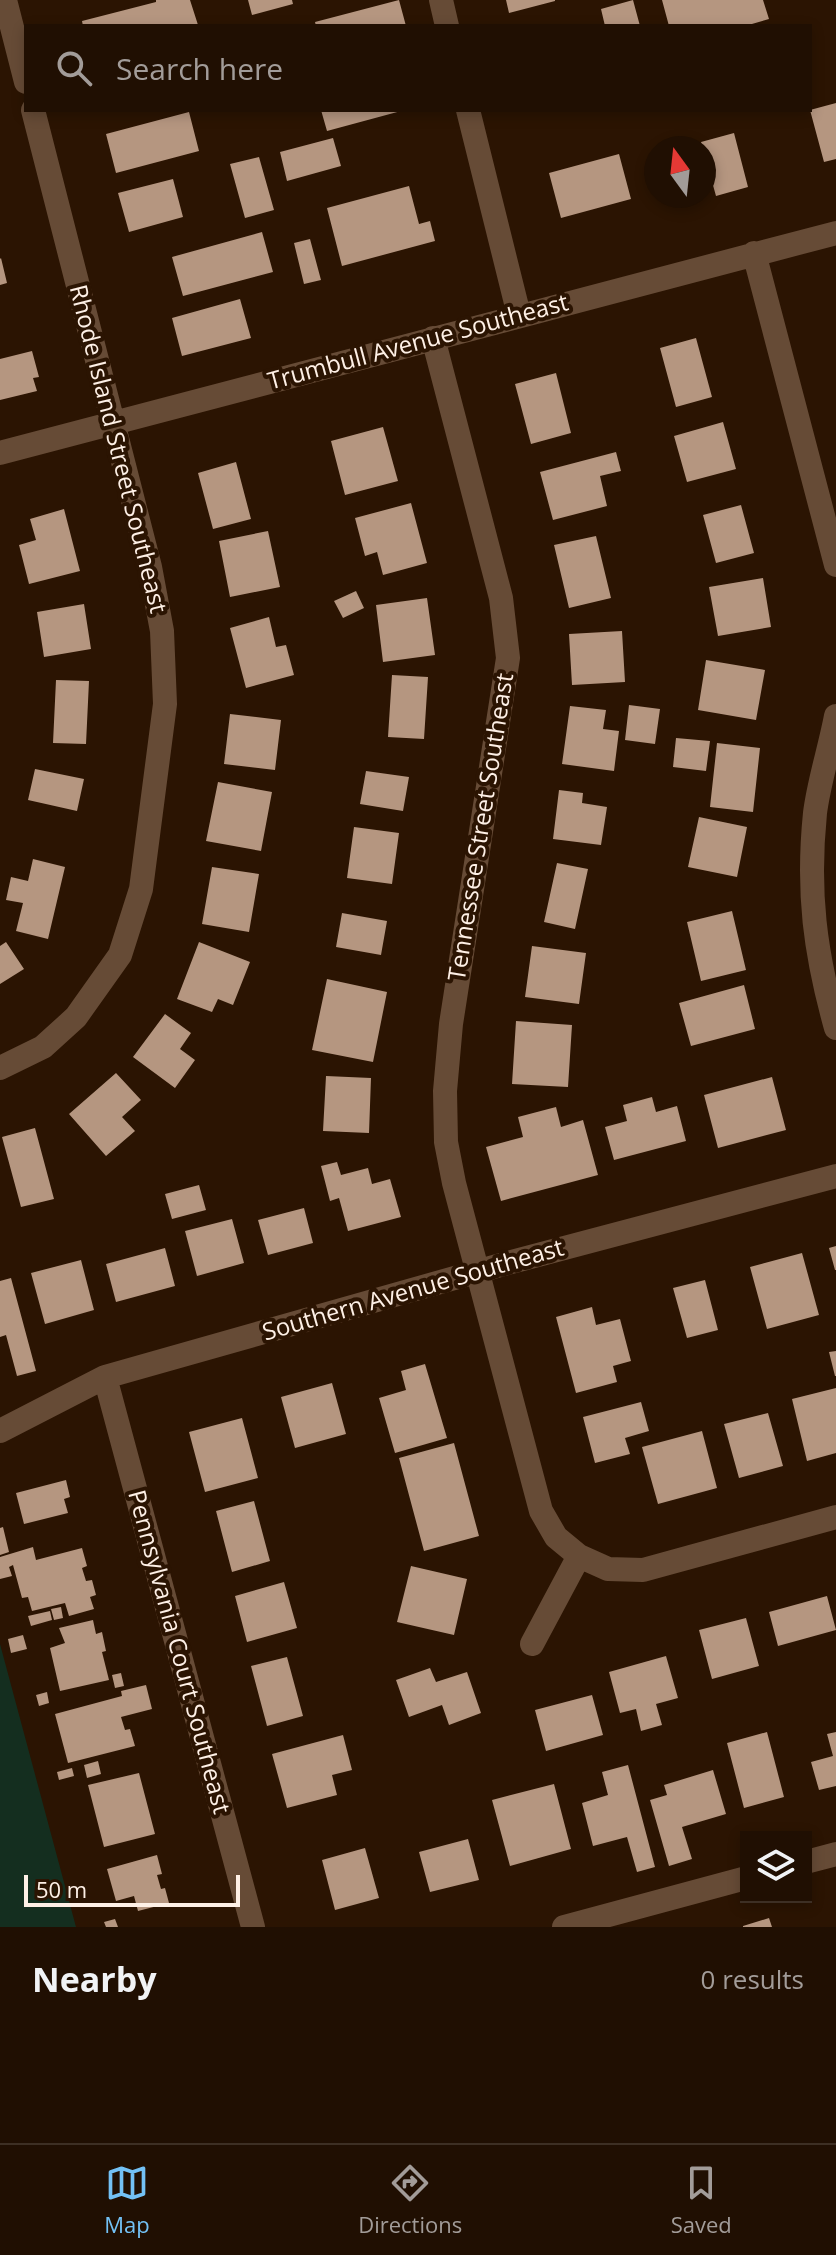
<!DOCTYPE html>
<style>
body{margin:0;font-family:"Open Sans",sans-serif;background:#2d1d11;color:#f1f3f6}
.controls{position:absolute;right:24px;bottom:24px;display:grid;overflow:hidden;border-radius:0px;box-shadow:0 4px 12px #0003}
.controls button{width:72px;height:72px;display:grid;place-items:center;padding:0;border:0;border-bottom:2px solid #3d2f24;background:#200f02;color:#f1f3f6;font:40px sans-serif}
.compass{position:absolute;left:644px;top:136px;width:72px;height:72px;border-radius:50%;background:#200f02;box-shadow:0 4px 12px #0003;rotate:345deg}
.scale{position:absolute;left:24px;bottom:20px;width:216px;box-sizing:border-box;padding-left:8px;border:4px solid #fef0e6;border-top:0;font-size:22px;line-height:28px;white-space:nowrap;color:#fef0e6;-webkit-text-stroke:6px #2b1402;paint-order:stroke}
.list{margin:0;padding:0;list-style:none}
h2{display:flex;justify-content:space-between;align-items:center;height:104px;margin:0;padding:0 32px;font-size:34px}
h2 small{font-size:26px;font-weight:400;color:#a29c99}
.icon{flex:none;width:44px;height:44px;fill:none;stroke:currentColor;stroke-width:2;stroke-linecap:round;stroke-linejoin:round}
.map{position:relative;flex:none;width:836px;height:1927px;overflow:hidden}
.search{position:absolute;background:#200f02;box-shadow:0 4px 12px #0003;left:24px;right:24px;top:24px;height:88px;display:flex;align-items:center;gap:20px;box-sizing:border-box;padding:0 28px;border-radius:0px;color:#a29c99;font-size:30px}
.sheet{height:216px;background:#200f02}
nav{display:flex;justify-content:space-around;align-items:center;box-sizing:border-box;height:112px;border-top:2px solid #3d2f24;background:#200f02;font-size:22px;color:#a29c99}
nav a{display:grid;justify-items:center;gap:4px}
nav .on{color:#73c1f5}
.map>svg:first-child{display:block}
</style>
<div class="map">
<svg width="836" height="1927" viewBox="0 0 836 1927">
<rect width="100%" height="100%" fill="#2b1402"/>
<path fill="#142e1f" d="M0,1644L76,1927H0Z"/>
<path fill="#b59680" d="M156,0H190L198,25L83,26L82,21L156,2Z
M248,0H292L293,4L252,15Z
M399,0L406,26H316L315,22Z
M506,0H555V1L509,13Z
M633,0L640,26H605L601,9Z
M662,0H763L769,19L745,26H669Z
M836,103V159L824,162L810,110Z
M321,110H401V111L327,131Z
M189,112L199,151L116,173L106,134Z
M734,133L748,187L716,196L701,142Z
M333,138L341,166L287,181L280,152Z
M619,154L631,199L561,218L549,173Z
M259,157L274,210L245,218L230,164Z
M173,179L183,217L129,232L118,193Z
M409,186L419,224L430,221L435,241L342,266L327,208Z
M262,232L273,272L183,296L172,257Z
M310,239L321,280L304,284L294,243Z
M1,258L7,283L0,285V259Z
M240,299L251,338L182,356L172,318Z
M696,338L712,397L676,407L660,348Z
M32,351L39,377L33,378L37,391L0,400V359Z
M556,373L571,433L531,444L515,384Z
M723,422L736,469L687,482L674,436Z
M383,427L398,481L345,495L331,441Z
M616,452L621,471L600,476L607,506L553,520L540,472Z
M236,462L251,519L213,529L198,473Z
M411,503L427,563L383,575L377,552L365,556L355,518Z
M741,505L754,553L716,563L703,515Z
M64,509L80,571L29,584L19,545L36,540L30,519Z
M268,531L280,587L230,597L219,541Z
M596,536L611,598L569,608L554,545Z
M763,578L771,627L718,636L709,587Z
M356,591L364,608L343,618L334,601Z
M427,598L435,655L383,662L376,605Z
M84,604L91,649L44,657L37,612Z
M269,617L276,647L286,645L294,675L246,688L230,628Z
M622,631L625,682L572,685L569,634Z
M706,660L765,670L756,720L698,710Z
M392,675L428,677L424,739L388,737Z
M56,680L89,681L86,744L53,743Z
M629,705L660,709L655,744L625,740Z
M570,706L606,710L603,729L619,731L614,771L562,764Z
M230,714L281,720L275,770L224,764Z
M676,738L710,741L706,771L673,767Z
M717,743L760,748L753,812L710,807Z
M35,769L84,779L77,811L28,800Z
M366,771L409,777L403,811L360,804Z
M218,782L272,792L261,851L206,841Z
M559,790L583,793L582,803L607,807L601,845L553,839Z
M699,817L747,827L737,877L688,867Z
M354,827L399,833L392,884L347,878Z
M33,859L65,867L48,939L16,931L23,903L6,900L11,877L28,881Z
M557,863L588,869L575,929L544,922Z
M212,867L259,874L249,932L202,924Z
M732,911L746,970L701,981L687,922Z
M342,913L387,921L381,955L336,947Z
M6,942L24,969L0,984V946Z
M199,942L250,962L233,1005L218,999L212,1012L177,999Z
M532,946L586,953L579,1004L525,997Z
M327,979L387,992L373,1062L312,1050Z
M744,985L755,1029L691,1046L679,1003Z
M165,1014L191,1033L180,1049L195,1060L175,1088L133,1057Z
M516,1021L572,1025L568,1087L512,1084Z
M116,1073L141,1100L122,1117L135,1131L106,1156L69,1114Z
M326,1076L371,1078L369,1133L323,1131Z
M772,1077L786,1130L718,1148L704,1095Z
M652,1097L656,1112L677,1106L686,1141L614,1160L605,1127L627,1121L623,1105Z
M556,1107L561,1127L583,1120L598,1175L501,1201L486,1147L523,1137L518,1117Z
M35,1128L54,1199L21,1207L2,1137Z
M337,1162L341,1175L368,1168L372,1184L390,1179L401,1217L348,1231L339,1198L330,1201L321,1166Z
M199,1185L206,1210L172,1219L165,1194Z
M304,1208L313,1243L268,1255L258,1220Z
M232,1219L244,1263L197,1276L185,1231Z
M836,1246V1270H835L829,1248Z
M165,1248L175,1286L116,1302L106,1264Z
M802,1253L819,1315L767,1329L750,1267Z
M81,1260L94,1310L45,1324L31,1273Z
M11,1278L36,1371L17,1376L6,1335L0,1337V1281Z
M705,1280L718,1330L687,1338L673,1288Z
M592,1307L596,1325L620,1319L631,1361L613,1366L617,1382L576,1393L556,1317Z
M836,1351V1376H835L829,1352Z
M425,1364L447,1438L395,1453L379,1398L406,1390L401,1371Z
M332,1383L346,1434L295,1448L281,1397Z
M836,1388V1453L807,1461L792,1399Z
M641,1402L649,1431L625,1438L630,1454L595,1463L583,1417Z
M768,1413L783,1466L739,1478L724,1424Z
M242,1418L258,1478L205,1492L189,1432Z
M702,1431L717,1488L658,1504L642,1447Z
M454,1443L479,1536L424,1551L399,1458Z
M66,1480L70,1497L64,1499L68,1513L24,1524L16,1493Z
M254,1501L270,1561L232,1572L216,1511Z
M3,1527L9,1552L0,1555V1528Z
M33,1547L36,1560L82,1548L87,1566L82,1568L86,1581L92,1580L96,1595L90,1597L94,1609L69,1616L65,1603L32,1611L28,1597L22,1598L13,1565L9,1567L12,1576L0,1579V1557Z
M411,1566L467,1579L454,1635L397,1622Z
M284,1582L297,1628L247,1642L235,1596Z
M827,1596L836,1630L778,1646L769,1612Z
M61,1607L63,1618L54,1620L51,1609Z
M50,1611L52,1620L31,1626L28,1616Z
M746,1618L759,1666L712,1679L699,1630Z
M93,1620L96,1634L102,1632L106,1651L102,1652L109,1680L60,1691L50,1648L65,1643L59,1628Z
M23,1635L27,1649L11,1653L8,1639Z
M666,1656L678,1698L656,1704L662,1725L641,1731L636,1709L620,1713L609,1672Z
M287,1657L303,1716L267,1726L251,1666Z
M430,1668L436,1682L467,1672L481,1713L449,1725L442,1705L409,1717L396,1680Z
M121,1673L124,1686L115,1688L112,1675Z
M146,1685L152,1709L121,1717L125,1730L130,1729L135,1746L68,1763L55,1714L122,1696L121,1691Z
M47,1692L49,1703L39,1706L36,1695Z
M592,1695L603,1735L546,1751L535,1710Z
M767,1732L784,1797L744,1808L727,1743Z
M836,1732V1786L819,1790L811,1762L833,1756L827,1734Z
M343,1735L352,1770L332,1775L337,1795L287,1808L272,1754Z
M98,1761L101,1774L87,1778L84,1765Z
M628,1765L655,1867L637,1872L627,1837L593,1846L582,1803L608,1795L602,1772Z
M72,1768L74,1776L59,1780L57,1772Z
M713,1770L726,1814L682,1827L692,1859L669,1866L650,1800L667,1795L664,1785Z
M139,1773L155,1834L104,1847L88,1785Z
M554,1784L571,1849L510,1866L492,1800Z
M468,1839L479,1880L430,1892L419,1852Z
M365,1848L379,1898L335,1910L322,1860Z
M157,1855L162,1874L157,1875L161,1889L165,1888L169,1903L138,1911L134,1896L116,1901L107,1869Z
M769,1918L772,1927H743V1926Z
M115,1919L118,1927H106L104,1922Z"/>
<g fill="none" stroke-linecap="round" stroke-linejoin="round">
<path stroke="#664b36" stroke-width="24" d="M5,0L26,82
M441,0L447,26
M468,110L519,315
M754,253L836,565
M433,338L501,598L508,658L451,1024L445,1091L446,1142L454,1183L541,1511L556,1537L579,1556L608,1569L643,1570L836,1517
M0,453L836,233
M836,716C830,748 819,781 815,813C807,892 815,953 836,1028
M0,1068L43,1047L76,1017L120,955L141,889L165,704L162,631L150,567L33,110
M105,1377L253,1927
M0,1431L105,1377L504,1264L836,1176
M532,1644L579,1556
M806,1862L836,1854
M564,1927L746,1878"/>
</g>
<g text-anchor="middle" stroke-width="8" stroke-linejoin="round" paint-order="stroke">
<g font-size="24" fill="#fef0e6" stroke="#2b1402">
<text transform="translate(418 342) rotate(-15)" y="8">Trumbull Avenue Southeast</text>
<text transform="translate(118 449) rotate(76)" y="8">Rhode Island Street Southeast</text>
<text transform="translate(481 827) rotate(-81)" y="8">Tennessee Street Southeast</text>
<text transform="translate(413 1290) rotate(-16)" y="8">Southern Avenue Southeast</text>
<text transform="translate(179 1652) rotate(75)" y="8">Pennsylvania Court Southeast</text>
</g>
</g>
</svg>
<div class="controls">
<button><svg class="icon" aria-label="layers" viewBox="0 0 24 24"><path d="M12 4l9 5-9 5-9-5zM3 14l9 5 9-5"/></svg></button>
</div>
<svg class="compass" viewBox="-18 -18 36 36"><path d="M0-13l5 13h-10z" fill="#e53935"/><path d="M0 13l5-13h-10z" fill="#a29c99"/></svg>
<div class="scale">50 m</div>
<div class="search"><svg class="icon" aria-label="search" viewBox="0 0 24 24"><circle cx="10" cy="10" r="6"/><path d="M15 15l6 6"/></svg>Search here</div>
</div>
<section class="sheet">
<h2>Nearby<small>0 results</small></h2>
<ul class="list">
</ul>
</section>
<nav>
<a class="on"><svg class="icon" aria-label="map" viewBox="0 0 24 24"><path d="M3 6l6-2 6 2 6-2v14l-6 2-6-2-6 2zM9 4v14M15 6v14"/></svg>Map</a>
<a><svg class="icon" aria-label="directions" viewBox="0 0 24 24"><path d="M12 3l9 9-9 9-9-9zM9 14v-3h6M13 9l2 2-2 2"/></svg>Directions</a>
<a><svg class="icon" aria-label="saved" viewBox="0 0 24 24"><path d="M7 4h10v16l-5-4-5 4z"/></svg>Saved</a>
</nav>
